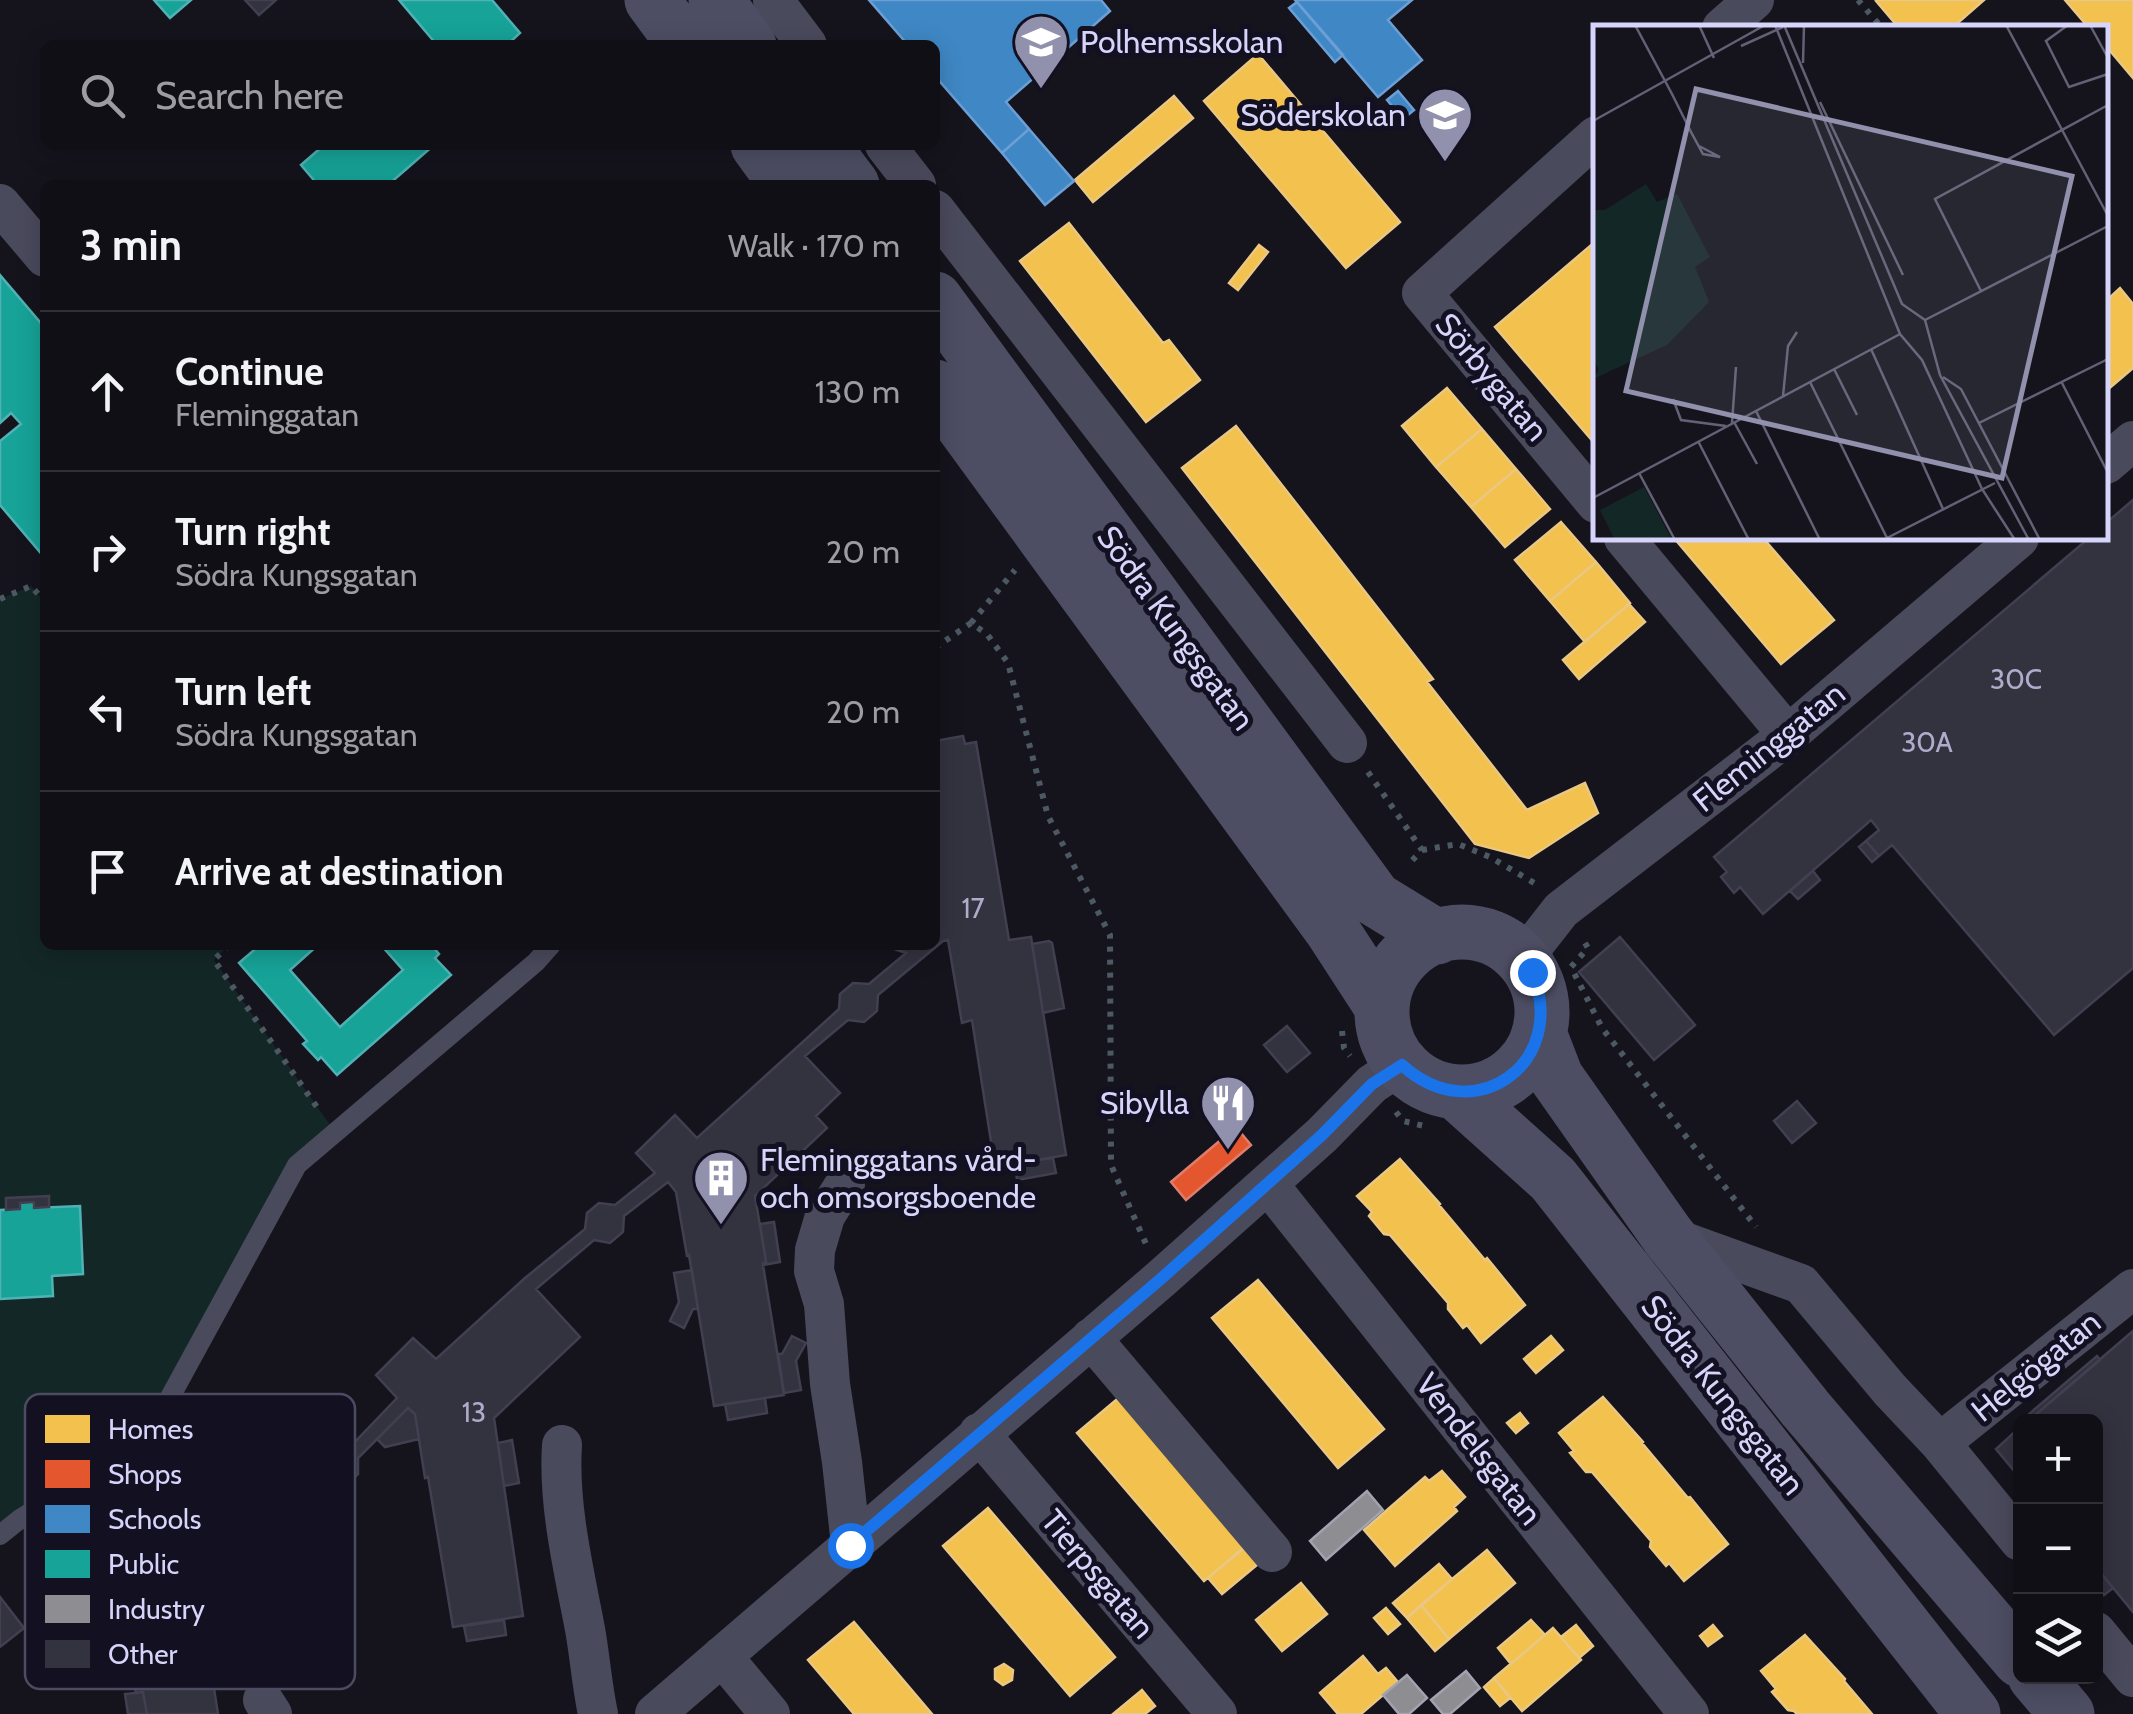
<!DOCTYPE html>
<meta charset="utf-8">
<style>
body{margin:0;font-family:Cabin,sans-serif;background:#19181f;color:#f1f3f6}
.controls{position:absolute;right:30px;bottom:30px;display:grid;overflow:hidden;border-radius:15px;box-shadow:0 5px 25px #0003}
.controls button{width:90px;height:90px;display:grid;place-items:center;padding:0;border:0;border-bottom:2px solid #302f35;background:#100f16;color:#f1f3f6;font:50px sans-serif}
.stop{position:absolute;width:30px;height:30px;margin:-22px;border:8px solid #1a73e8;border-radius:50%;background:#fff}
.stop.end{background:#1a73e8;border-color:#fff;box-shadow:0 2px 10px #0008}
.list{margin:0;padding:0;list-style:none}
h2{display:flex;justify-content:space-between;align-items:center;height:130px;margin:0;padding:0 40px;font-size:42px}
h2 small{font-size:32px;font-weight:400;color:#9c9ca1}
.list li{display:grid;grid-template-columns:65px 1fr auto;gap:30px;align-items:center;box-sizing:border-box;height:160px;padding:0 40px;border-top:2px solid #302f35}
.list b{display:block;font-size:38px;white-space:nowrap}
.list p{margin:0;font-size:32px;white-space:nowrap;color:#9c9ca1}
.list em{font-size:32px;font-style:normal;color:#9c9ca1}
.icon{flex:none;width:55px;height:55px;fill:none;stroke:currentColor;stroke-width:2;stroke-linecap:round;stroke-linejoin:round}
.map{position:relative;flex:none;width:2133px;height:1714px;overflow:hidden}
.search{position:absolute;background:#100f16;box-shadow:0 5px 25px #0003;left:40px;top:40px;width:900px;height:110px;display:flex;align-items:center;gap:25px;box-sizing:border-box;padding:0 35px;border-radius:15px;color:#9c9ca1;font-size:38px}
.panel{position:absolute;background:#100f16;box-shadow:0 5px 25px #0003;left:40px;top:180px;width:900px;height:770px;border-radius:15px}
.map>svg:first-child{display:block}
</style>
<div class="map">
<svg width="2133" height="1714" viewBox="0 0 2133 1714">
<rect width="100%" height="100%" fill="#15141d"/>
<path fill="#142727" d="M31,586L45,602V945H229L214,960L335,1132L297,1165L162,1412L0,1536V599Z"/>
<path fill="#f2c14e" stroke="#eac782" stroke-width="2.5" d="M1878,0H1984L1952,28H1899L1876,1Z
M2065,0H2133V78L2106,46V28H2089Z
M1258,54L1400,222L1346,268L1204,101Z
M1174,96L1193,118L1093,202L1075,180Z
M1069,223L1163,343L1169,340L1200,380L1146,422L1020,261Z
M1596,241L1595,337L1596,445L1495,327Z
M1259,245L1268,252L1238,290L1229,283Z
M2120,288L2133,304V368L2106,391V301Z
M1447,388L1482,429L1436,467L1402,426Z
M1236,426L1433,679L1427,682L1527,810L1585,783L1598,813L1529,858L1475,844L1182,468Z
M1482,429L1516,469L1471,507L1436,467Z
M1516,469L1550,509L1505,547L1471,507Z
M1561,522L1596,562L1550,601L1515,560Z
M1674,538H1763L1834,620L1781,664Z
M1596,562L1630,603L1585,642L1550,601Z
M1629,604L1645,622L1579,679L1563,660Z
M1400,1159L1440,1204L1439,1205L1485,1260L1487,1258L1525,1305L1481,1343L1467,1325L1463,1328L1448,1309V1303L1390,1235L1384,1234L1369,1216L1372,1212L1357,1196Z
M1258,1280L1384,1429L1338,1468L1212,1318Z
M1551,1336L1563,1350L1536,1373L1524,1359Z
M1122,1395L1249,1544L1204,1581L1077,1433Z
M1603,1397L1643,1442L1642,1443L1688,1498L1690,1497L1728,1544L1684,1581L1669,1563L1666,1566L1650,1547L1651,1541L1592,1472H1586L1570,1453L1574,1451L1559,1433Z
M1520,1413L1528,1423L1516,1433L1507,1423Z
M1442,1471L1465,1497L1454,1507L1457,1511L1395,1566L1364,1530L1425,1477L1429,1481Z
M988,1508L1115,1657L1070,1696L943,1546Z
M1244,1547L1258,1564L1222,1594L1208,1578Z
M1487,1550L1515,1583L1449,1639L1421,1605Z
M1439,1564L1452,1579L1407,1618L1393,1603Z
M1301,1583L1327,1614L1282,1651L1256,1620Z
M1421,1605L1449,1639L1435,1651L1407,1618Z
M1386,1608L1400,1624L1388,1634L1374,1618Z
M1531,1620L1545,1635L1511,1664L1498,1648Z
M854,1622L932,1714H854L808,1660Z
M1576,1625L1593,1646L1579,1658L1561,1637Z
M1713,1625L1722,1636L1708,1646L1700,1636Z
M1553,1628L1581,1660L1522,1711L1494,1678Z
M1805,1635L1845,1679L1844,1681L1872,1714H1797L1794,1711L1788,1710L1772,1692L1776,1689L1761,1671Z
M1363,1656L1378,1674L1386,1668L1398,1682L1361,1714H1338L1320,1693Z
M1004,1664L1013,1670L1012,1680L1003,1685L995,1679V1669Z
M1494,1678L1510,1698L1500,1706L1484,1687Z
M1142,1690L1155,1706L1145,1714H1113Z"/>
<path fill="#e4572e" stroke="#e07c6b" stroke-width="2.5" d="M1236,1127L1251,1145L1186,1200L1171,1182Z"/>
<path fill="#3f88c5" stroke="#6c9fd5" stroke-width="2.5" d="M869,0H1101L1110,11L1054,60L1040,44L1022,60L1036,76L1006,102L1029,129L1002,153L935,76V45H908Z
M1295,0H1412L1388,20L1422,60L1378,97Z
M1297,2L1343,55L1335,62L1289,8Z
M1398,91L1414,110L1403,119L1387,100Z
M1029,129L1074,181L1045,205L1002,153Z"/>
<path fill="#17a398" stroke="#50b2b5" stroke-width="2.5" d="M154,0H191L170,18Z
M399,0H492L520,33L507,45H437Z
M324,145H434L388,185H318L301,165Z
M0,275L45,328V558L0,505V441L21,424L11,413L0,423Z
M260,945H318L290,970L340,1027L403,970L381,945H431L439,954L435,958L451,975L337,1075L321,1057L318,1060L303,1044L307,1041L239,963Z
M34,1202V1208L80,1206L83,1274L52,1276L53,1296L0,1299V1210L20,1209V1203Z"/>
<path fill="#8d8d92" stroke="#a3a2b1" stroke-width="2.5" d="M1367,1491L1383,1510L1326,1560L1310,1541Z
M1466,1671L1480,1688L1450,1714H1443L1431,1700Z
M1407,1675L1427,1698L1409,1714H1399L1383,1695Z"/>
<path fill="#33323f" stroke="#413f50" stroke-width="2.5" d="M245,0H276L259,15Z
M2133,500V968L2054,1035L1892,845L1879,856L1866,841L1879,830L1871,820L1763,914L1740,887L1734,893L1721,877L1727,872L1714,857L2089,538H2106V523Z
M963,736L965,744L976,742L1009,940L1031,937L1066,1155L995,1167L972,1020L962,1023L948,940L943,941L878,995L877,1011L864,1022L848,1020L805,1056L840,1093L816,1116L827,1128L755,1196L766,1262L763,1263V1265L784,1395L714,1406L689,1255L687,1256L676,1192L668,1182L624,1216L623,1232L610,1243L594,1240L536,1289L580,1337L494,1418L523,1616L453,1627L428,1477L425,1478L415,1414L408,1408L358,1458V1474L348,1484H332L282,1530L326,1575L213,1682L218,1714H147L143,1692L136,1693L131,1667L31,1560L78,1516L155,1597L183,1571L178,1543L199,1538L196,1522L224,1517L232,1559L322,1474V1457L333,1448H349L397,1398L376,1375L413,1338L436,1359L525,1278L585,1229L587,1213L599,1203L615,1205L655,1173L636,1153L675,1115L697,1138L839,1009L840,994L853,983L869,984L906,953L883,945H935V741Z
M1866,841L1879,856L1872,862L1859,847Z
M1813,871L1820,880L1798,899L1790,891Z
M1620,937L1695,1025L1654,1060L1579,972Z
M1049,941L1052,943L1064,1008L1043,1013L1032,944Z
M1287,1026L1310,1053L1287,1072L1264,1045Z
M1797,1101L1816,1123L1792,1143L1774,1121Z
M1053,1158L1056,1173L1017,1180L1015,1163Z
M49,1196V1207L34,1208V1202L20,1203V1209L6,1210V1198Z
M774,1222L780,1262L763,1265V1263L766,1262L760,1224Z
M692,1270L698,1309H693L684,1328L670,1321L679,1302L674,1273Z
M2133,1331V1612L2096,1567V1422H2027Z
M792,1336L806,1343L796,1361L801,1390L784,1393L778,1354H782Z
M2097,1356L2100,1360L2027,1422H2020V1427L2017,1430L2015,1426Z
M765,1398L767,1413L728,1420L725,1404Z
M408,1408L415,1414L419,1439L385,1447L377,1439Z
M2020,1427V1478L1996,1449Z
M512,1440L519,1483L504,1486L498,1443Z
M2096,1567L2113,1588L2104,1595L2096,1585Z
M0,1597L24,1628L0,1647Z
M504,1620L506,1635L467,1641L464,1626Z
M143,1692L147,1714H128L125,1694Z"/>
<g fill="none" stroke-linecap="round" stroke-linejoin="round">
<path stroke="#4c5963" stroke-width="6" stroke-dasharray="5 8" stroke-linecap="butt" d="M1858,0L1882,28
M0,599L31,586L45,602
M971,623L1015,570
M935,648L971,623L987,634L1008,663L1048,816L1110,935L1111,1165L1146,1244
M1368,772L1422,850L1407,866
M1422,850L1458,844L1490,857L1536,884
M1585,943L1588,948L1571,967L1602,1028L1756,1227
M229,945L214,960L319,1110
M1342,1031L1344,1048L1350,1056
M1396,1112L1403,1121L1424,1126"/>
<path stroke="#4a4a5d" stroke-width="20" d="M0,1535L20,1519L103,1468L162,1412L297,1165L536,962L551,945"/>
<path stroke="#4a4a5d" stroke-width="40" d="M773,0L807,45
M1722,28L1754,0
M1596,136L1422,293L1596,503
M885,145L916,185
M0,204L45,257
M935,210L1347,743
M2106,464L2133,441
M1624,538L1788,735
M1522,960L1561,910L1788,735L2019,538
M845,1184L825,1216L815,1250L814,1271L824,1304L830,1384L842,1462L851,1545
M1268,1184L1689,1714
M1668,1236L1801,1284L1890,1390L1940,1443L2020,1541
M1091,1338L1272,1552
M979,1433L1217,1714
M1940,1443L2133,1289
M562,1445C558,1505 574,1571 585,1629C590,1657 592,1686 598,1714
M2096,1632L2133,1677
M722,1656L770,1714
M263,1700L272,1714
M655,1714L1163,1277L1322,1135L1372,1084L1401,1065"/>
<path stroke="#4d4e63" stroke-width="55" d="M652,0L685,45
M716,0L749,45
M758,145L787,185
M822,145L852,185
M935,299L1375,899L1437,937
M935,387L1332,930L1382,1007
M1382 1012a80 80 0 1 1 160 0a80 80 0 1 1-160 0Z
M1539,1033L1556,1077L1668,1236L1805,1408L2020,1660
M1456,1092L1553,1179L1973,1714
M2035,1676L2067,1714"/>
</g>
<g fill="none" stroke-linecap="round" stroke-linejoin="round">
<path stroke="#1a73e8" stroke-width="12" d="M850,1545L1163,1277L1322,1135L1372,1084L1402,1065C1474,1131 1570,1063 1532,972"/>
</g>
<defs>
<g id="school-pin" transform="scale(2.875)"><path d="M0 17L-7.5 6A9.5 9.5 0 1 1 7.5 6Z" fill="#9291ad" stroke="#121021"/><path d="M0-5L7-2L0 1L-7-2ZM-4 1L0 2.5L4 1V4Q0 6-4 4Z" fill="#fff"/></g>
<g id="restaurant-pin" transform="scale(2.875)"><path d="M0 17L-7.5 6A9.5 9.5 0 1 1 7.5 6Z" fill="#9291ad" stroke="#121021"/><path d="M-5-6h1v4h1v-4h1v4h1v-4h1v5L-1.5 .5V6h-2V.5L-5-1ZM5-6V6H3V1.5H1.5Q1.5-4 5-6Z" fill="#fff"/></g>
<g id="building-pin" transform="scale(2.875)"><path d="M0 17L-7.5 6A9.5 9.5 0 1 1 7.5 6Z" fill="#9291ad" stroke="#121021"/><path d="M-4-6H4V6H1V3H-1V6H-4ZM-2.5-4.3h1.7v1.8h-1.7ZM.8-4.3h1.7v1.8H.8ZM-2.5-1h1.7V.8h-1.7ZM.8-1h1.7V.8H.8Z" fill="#fff"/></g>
</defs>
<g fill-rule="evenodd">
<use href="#school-pin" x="1041" y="42"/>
<use href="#school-pin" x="1445" y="115"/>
<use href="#restaurant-pin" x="1228" y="1103"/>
<use href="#building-pin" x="721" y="1178"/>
</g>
<g text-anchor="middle" stroke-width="10" stroke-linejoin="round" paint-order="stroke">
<g font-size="28" fill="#adaccb">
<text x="2016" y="689">30C</text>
<text x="1927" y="752">30A</text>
<text x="973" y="918">17</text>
<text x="474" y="1422">13</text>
</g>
<g font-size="32" fill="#d6d4fa" stroke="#121021" text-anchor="start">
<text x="1080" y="53">Polhemsskolan</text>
<text x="1406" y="126" text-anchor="end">Söderskolan</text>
<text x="1189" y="1114" text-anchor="end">Sibylla</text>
<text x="760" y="1171">Fleminggatans vård-<tspan x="760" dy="37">och omsorgsboende</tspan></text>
</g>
<g font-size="32" fill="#d6d4fa" stroke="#121021">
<text transform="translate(1492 377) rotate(50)" y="11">Sörbygatan</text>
<text transform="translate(1176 628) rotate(54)" y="11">Södra Kungsgatan</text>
<text transform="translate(1769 747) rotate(-39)" y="11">Fleminggatan</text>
<text transform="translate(2036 1366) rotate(-39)" y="11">Helgögatan</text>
<text transform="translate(1723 1395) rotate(52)" y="11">Södra Kungsgatan</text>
<text transform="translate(1479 1449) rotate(52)" y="11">Vendelsgatan</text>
<text transform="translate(1098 1574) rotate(50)" y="11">Tierpsgatan</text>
</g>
</g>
<g transform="translate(1593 25)">
<rect width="515" height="515" fill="#15141d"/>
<path d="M53,159L64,177L84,169L117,232L102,242L116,277L74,320L0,354L6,345L0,333V185H12ZM51,462L79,515H22L7,485Z" fill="#142727"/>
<path fill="none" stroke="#626175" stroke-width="2.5" d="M42,0L79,69L98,107L110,129L127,132L106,121M106,0L121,33M182,0L307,309L329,335L389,464L422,515M191,0L309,279L332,295L347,350L436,515M413,0L515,191M475,0L453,16L476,62L515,49M497,0L515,33M148,21L190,2M210,38L211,0M227,77L310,250M0,96L172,0M388,266L342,174L515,80M332,295L515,201M278,324L350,484M241,344L264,390M350,352L368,364L447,515M217,357L294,513M469,358L515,448M190,371L195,321L204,307M80,374L88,395L133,401M163,386L227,515M141,397L164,439M139,398L143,342M386,398L515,334M105,416L156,515M46,448L82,515M0,473L307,309M292,514L402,458"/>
<path fill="#9291ad" fill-opacity="0.15" stroke="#9291ad" stroke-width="5" d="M103,64L479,151L409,453L33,366Z"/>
<rect width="515" height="515" fill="none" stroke="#d6d4fa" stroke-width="5"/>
</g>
<rect x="25" y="1394" width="330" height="295" rx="15" fill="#121021" stroke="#4d4b62" stroke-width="2.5"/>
<rect x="45" y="1415" width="45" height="28" fill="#f2c14e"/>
<rect x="45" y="1460" width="45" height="28" fill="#e4572e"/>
<rect x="45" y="1505" width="45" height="28" fill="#3f88c5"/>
<rect x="45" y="1550" width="45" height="28" fill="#17a398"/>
<rect x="45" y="1595" width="45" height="28" fill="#8d8d92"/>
<rect x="45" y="1640" width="45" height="28" fill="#33323f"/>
<g font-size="28" fill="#d6d4fa">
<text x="108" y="1439">Homes</text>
<text x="108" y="1484">Shops</text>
<text x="108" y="1529">Schools</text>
<text x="108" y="1574">Public</text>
<text x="108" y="1619">Industry</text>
<text x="108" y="1664">Other</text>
</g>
</svg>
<div class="controls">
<button>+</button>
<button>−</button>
<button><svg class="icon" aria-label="layers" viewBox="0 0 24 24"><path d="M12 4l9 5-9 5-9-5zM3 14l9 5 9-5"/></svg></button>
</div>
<div class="stop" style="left:850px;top:1545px"></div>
<div class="stop end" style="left:1532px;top:972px"></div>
<div class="search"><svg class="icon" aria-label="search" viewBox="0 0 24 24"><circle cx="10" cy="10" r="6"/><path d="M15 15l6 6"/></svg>Search here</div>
<section class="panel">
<h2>3 min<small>Walk · 170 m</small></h2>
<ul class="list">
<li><svg class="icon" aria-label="ahead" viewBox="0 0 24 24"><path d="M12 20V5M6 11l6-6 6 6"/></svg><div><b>Continue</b><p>Fleminggatan</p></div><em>130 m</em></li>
<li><svg class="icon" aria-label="right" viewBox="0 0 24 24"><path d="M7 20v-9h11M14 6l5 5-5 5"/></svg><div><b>Turn right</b><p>Södra Kungsgatan</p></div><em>20 m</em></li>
<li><svg class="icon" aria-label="left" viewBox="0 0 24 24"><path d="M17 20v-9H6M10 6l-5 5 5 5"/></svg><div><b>Turn left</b><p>Södra Kungsgatan</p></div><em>20 m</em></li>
<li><svg class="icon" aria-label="arrive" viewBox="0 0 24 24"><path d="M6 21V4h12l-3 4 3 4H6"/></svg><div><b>Arrive at destination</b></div></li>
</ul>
</section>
</div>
